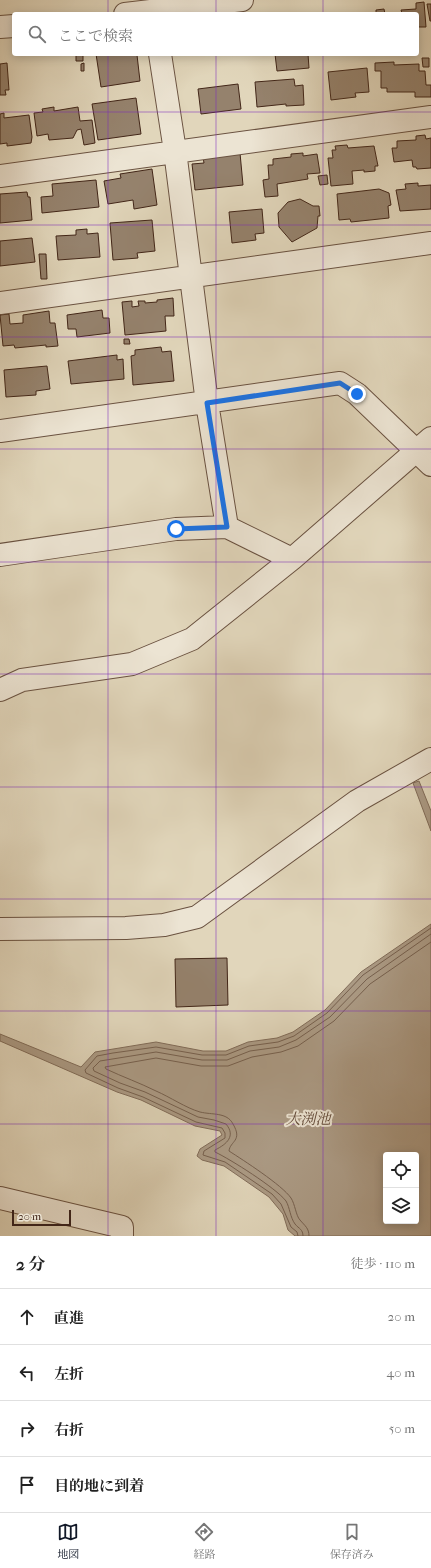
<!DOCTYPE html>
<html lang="ja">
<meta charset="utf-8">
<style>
body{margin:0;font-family:"IM FELL French Canon","Noto Serif JP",serif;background:#f6f6f6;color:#222}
.controls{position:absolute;right:12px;bottom:12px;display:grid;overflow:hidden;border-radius:4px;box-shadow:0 2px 10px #0003}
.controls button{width:36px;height:36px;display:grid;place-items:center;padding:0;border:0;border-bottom:1px solid #e0e0e0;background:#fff;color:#222;font:20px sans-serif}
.scale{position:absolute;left:12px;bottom:10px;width:59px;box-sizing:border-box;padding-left:4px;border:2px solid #422618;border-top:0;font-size:11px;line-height:14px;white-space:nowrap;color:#422618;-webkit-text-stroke:3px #ece4d3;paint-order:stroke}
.stop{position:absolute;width:12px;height:12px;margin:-9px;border:3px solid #1a73e8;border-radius:50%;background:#fff}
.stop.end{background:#1a73e8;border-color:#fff;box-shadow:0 1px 4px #0008}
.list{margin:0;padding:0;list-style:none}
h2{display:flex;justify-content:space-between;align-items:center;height:52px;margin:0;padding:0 16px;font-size:17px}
h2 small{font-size:13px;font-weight:400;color:#767676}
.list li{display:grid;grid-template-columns:26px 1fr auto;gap:12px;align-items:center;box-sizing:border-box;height:56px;padding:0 16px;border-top:1px solid #e0e0e0}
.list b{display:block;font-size:15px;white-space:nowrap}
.list em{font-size:13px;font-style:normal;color:#767676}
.icon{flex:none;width:22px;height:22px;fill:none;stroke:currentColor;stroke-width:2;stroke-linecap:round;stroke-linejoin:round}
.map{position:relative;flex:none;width:431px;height:1236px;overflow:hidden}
.search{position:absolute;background:#fff;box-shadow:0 2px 10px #0003;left:12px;right:12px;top:12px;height:44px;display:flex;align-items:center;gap:10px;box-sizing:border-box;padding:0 14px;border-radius:4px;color:#767676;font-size:15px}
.sheet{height:276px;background:#fff}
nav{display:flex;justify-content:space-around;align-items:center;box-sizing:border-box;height:56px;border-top:1px solid #e0e0e0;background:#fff;font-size:11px;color:#767676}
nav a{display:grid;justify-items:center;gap:2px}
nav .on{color:#111827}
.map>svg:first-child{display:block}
</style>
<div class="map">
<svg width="431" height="1236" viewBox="0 0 431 1236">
<rect width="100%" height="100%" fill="#e1d6bb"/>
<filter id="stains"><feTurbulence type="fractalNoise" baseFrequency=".005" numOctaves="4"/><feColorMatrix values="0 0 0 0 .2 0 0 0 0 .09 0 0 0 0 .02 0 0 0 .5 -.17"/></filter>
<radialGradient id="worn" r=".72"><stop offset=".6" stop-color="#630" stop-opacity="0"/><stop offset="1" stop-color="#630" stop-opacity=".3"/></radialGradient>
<path fill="#ab9a84" stroke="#816c59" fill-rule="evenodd" d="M419,781L431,811V831L413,783Z
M431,924V1236H295L288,1230L283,1214L269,1197L224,1166L202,1160L197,1156L200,1149L222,1135L220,1131L195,1126L141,1100L117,1092L0,1041V1034L81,1067L95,1052L156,1042L203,1051H226L248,1042L277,1038L293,1032L325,1010L361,972ZM386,1155H416V1221H386Z"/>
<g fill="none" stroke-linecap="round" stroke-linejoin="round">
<path stroke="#76604e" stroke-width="1" d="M298,1236L297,1232L291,1227L281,1204L272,1194L225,1162L203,1155L204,1151L225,1138V1133L222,1128L196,1122L143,1097L118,1088L86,1073L85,1070L97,1056L113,1053L156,1047L202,1055H226L249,1046L278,1042L294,1036L327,1013L363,975L431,928
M303,1236C303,1229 299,1229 295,1224C290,1217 290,1208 286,1201C276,1188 230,1159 215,1152V1150C227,1144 236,1136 226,1124L214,1120L198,1117L145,1092L120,1083L94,1071L93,1068L100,1061L156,1052L202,1060H227L250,1051L279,1047L296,1040L330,1017L367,979L431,934
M309,1236C309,1228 305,1226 300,1220C296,1216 295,1204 291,1198C282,1185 243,1160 229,1151C230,1141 243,1141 233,1124C227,1112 212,1115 200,1112C186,1108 170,1097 156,1091C140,1083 123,1077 106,1069L105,1067L156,1058L201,1066H228L252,1057L281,1052L298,1046L334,1021L370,984L431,942"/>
</g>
<path fill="#95826d" stroke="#422618" d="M424,2L426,27H417L418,41H417V14H376V10L384,9L385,14L402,13L401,10L416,9V3Z
M427,4H431V21H430Z
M76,54H83V61H76Z
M96,54L137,55L140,81L101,87Z
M275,54H308L309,68L277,71Z
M422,58H429V67H423Z
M394,62V65L419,64V71H425L426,85H431V97H415V92H387V88H381V71H375V63Z
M7,63L9,90H5L6,95H0V64Z
M84,63V71H81V64Z
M367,68L369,92L355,93L356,97L331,100L328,72Z
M294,79L295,86L303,85L304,105L286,106V104L257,107L255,82Z
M238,84L241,109L201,114L198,89Z
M136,98L141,134L98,140L92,104Z
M54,107V111L78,107L80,121L92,120L95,143L84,145L81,129L77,130L73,138L49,140L48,134L37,136L34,113L43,112L42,109Z
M4,113V118L29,115L32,137L31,143L7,146V143L0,144V114Z
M425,135L426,139L431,138V168L417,169L416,167H413L412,160L394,162L392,148H397V141L416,140V136Z
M347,145L348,148L374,146L378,166H375V171L364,172V170L352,171L353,184L331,186L328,158H333L332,150H336L335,146Z
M240,153L243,185L195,190L192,164L204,163L203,157Z
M303,153V156L317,154L320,173L307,174L308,179L277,184L278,196L265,197L263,180L269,179L268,165H273V159L291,157V154Z
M152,169L157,205L134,209L133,200L108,204L104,181L121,178L120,174Z
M327,175L328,184L320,185L318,176Z
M96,180L99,207L42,213L41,197L53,196L52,184Z
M418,183V186L431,185V209L400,211L396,190L406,189L405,184Z
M379,189L389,193L391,205L388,206L389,218L351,222L350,219L339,220L337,194Z
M27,192L28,197H30L32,220L0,223V194Z
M300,199L313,206H319L320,216H318L317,228L292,242L279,227L278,213L288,202Z
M262,209L264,233L255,234L256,240L232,243L229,212Z
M152,220L155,251L137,253L138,258L113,260L110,223Z
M87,229V234L98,233L100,257L58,260L56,236L76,235V230Z
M32,238L35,262L0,266V241Z
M39,254H46L47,279H41Z
M173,298L174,316H165L166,331L125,335L122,302L132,301V307L139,306L138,301H145V303L157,302V300Z
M102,310L103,318H109L110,333L77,337L76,329H68L67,315Z
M49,311L50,323H55L58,346L46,347V345L15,348L14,345L3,346L0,315L9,314L10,324L23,323V315Z
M124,339H129L130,344H124Z
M161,347L162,352L171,351L174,381L133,385L131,356L135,355V350Z
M117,355V360L123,359L124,379L71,384L68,361Z
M47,366L50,389L36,391V395L6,397L4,370Z
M227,958L228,1005L176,1007L175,959Z"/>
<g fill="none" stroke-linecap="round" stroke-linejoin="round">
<g stroke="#6a5241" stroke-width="24">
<path id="minor" d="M160,54L175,151L207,403L227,527L292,559
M0,176L431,117
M0,303L431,243
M0,431L340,383L357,394L431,465
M0,555L176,529L227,527
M0,690L22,680L132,664L192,639L292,559L431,438
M0,929L126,928L164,925L197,917L357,801L431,759
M0,1198L122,1227V1236"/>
</g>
<g stroke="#6a5241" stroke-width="24">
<path id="tertiary" d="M125,14L242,0
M0,27L14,26"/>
</g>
<use href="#minor" stroke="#ece4d3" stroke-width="22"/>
<use href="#tertiary" stroke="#ece4d3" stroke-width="22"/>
</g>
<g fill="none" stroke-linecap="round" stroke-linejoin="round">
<path stroke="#1a73e8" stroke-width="5" d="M176,529L227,527L207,403L340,383L357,394"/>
</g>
<path fill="none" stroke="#7b2cbf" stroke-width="1" stroke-opacity="0.55" d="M108,0V14M216,0V14M323,0V14M108,54V1236M216,54V1236M323,54V1236M0,112H431M0,225H431M0,337H431M0,449H431M0,562H431M0,674H431M0,787H431M0,899H431M0,1011H431M0,1124H431"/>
<g text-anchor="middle" stroke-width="4" stroke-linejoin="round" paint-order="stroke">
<g font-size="15" font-style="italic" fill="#624938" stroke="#ece4d3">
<text x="308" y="1124">大渕池</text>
</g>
</g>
<rect width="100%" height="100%" filter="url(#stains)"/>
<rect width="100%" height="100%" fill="url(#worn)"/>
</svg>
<div class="controls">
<button><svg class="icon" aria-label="locate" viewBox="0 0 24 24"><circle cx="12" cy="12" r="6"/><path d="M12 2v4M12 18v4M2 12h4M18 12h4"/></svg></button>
<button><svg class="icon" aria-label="layers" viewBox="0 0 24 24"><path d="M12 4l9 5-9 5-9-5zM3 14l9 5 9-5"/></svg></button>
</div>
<div class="scale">20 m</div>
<div class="stop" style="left:176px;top:529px"></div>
<div class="stop end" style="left:357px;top:394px"></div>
<div class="search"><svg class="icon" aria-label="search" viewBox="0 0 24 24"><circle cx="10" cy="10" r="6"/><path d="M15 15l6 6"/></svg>ここで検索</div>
</div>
<section class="sheet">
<h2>2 分<small>徒歩 · 110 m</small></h2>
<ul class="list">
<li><svg class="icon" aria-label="ahead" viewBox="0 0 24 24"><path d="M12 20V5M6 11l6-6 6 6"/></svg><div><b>直進</b></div><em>20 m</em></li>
<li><svg class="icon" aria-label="left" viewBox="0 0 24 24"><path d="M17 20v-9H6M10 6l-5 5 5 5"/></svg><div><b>左折</b></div><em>40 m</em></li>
<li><svg class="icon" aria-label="right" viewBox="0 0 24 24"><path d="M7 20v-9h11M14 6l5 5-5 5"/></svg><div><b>右折</b></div><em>50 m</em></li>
<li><svg class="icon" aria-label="arrive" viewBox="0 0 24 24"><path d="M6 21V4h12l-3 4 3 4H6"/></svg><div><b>目的地に到着</b></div></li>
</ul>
</section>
<nav>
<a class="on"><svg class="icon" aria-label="map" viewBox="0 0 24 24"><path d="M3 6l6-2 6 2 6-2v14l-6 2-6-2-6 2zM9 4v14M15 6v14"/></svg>地図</a>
<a><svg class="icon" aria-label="directions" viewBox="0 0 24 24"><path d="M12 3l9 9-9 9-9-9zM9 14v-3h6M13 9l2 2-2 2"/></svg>経路</a>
<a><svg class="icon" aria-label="saved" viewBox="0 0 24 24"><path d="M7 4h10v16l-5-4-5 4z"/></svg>保存済み</a>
</nav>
